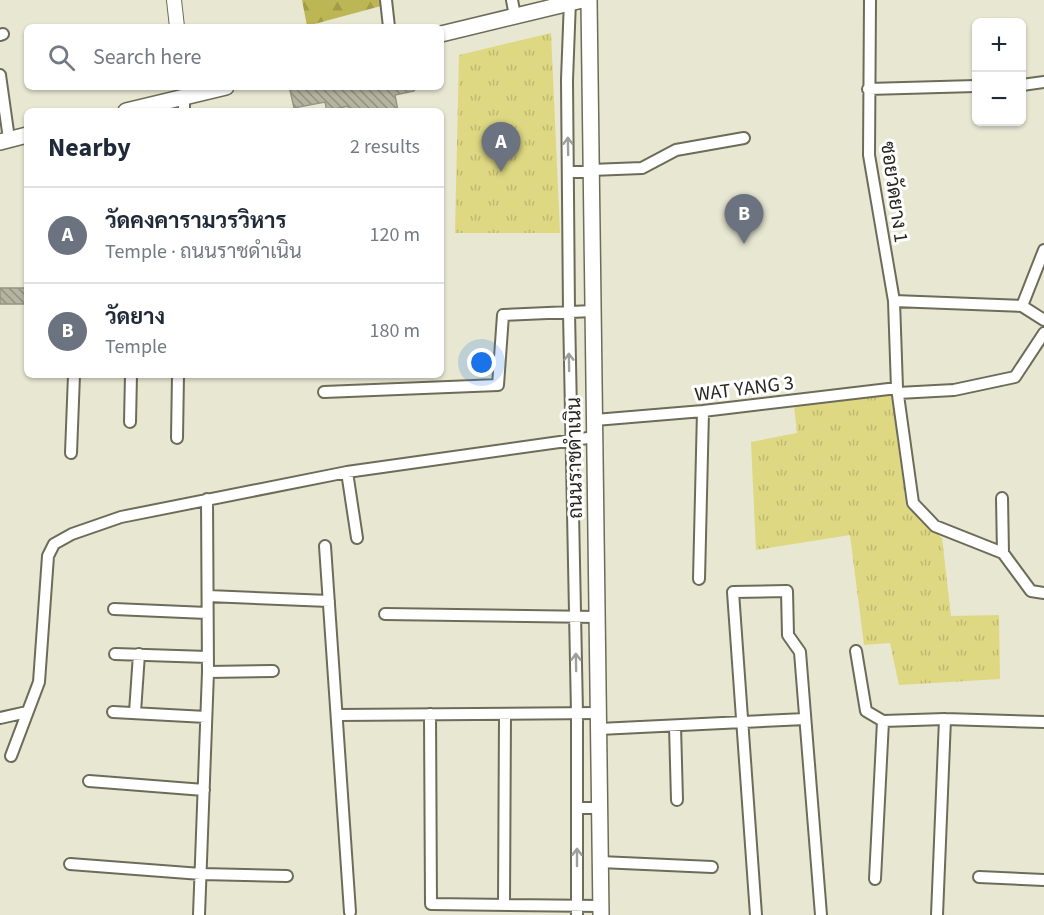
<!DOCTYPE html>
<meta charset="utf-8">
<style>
body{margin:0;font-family:"Source Sans 3",Sarabun,sans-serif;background:#f6f6f7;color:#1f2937}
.controls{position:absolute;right:18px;top:18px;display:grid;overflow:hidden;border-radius:9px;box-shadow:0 2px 4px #0004}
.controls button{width:54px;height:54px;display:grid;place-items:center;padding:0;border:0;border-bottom:2px solid #e0e1e3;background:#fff;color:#1f2937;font:30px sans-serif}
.you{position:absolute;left:482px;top:363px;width:21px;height:21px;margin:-15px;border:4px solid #fff;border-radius:50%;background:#1a73e8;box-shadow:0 0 0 9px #1a73e833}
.badge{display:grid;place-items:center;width:39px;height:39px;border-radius:50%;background:#3088b6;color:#fff;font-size:20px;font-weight:700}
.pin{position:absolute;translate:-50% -50px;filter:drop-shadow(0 2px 3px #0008)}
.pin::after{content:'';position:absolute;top:32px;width:21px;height:18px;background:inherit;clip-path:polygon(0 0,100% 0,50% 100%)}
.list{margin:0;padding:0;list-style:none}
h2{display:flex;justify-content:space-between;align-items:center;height:78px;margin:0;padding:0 24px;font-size:26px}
h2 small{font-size:20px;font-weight:400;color:#747a83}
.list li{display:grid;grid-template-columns:39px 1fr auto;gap:18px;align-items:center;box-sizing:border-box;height:96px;padding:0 24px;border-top:2px solid #e0e1e3}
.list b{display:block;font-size:22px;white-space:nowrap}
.list p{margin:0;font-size:20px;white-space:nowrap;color:#747a83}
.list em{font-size:20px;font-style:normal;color:#747a83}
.icon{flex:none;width:33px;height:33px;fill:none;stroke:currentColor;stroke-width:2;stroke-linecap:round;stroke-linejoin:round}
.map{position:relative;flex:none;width:1044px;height:915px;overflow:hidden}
.search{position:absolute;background:#fff;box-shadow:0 2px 4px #0004;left:24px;top:24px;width:420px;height:66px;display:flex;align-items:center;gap:15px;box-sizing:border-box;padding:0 21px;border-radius:9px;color:#747a83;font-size:22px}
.panel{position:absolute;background:#fff;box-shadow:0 2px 4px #0004;left:24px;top:108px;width:420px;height:270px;border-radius:9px}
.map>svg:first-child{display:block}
</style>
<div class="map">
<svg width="1044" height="915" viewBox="0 0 1044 915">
<defs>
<pattern id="grass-tufts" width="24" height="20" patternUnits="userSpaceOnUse" patternTransform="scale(1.5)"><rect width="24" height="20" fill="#ded882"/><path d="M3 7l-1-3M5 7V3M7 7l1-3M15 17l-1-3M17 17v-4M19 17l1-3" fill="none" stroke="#beb970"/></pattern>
<pattern id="forest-firs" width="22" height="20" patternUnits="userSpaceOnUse" patternTransform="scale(1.5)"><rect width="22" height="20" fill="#bdb654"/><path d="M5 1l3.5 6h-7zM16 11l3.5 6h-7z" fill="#a29c49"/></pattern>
<pattern id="building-back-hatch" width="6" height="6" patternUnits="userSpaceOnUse" patternTransform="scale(1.5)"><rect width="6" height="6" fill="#b5b4a0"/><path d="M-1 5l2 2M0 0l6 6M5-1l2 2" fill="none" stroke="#939282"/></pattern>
</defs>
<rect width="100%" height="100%" fill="#e8e7d2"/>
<path fill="url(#grass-tufts)" d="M551,33L560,233H455L459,55Z
M892,393L906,506L942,538L951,616L999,615L1000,679L899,685L890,643L864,645L850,535L756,550L751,442L797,433L794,405Z"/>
<path fill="url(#forest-firs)" d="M302,0H380L381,6L307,26Z"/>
<path fill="url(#building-back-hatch)" stroke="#969581" stroke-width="1.5" d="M306,87H413L414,91L395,95L398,111H349L348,106L327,111L325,102L294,108L290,90Z
M0,288H27V304H0Z"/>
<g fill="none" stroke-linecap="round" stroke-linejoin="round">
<g stroke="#6d6c59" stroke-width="14">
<path id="minor" d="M386,0L389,27
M512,0L515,16
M570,0L567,80L569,312L577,713V915
M870,0L869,155L894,301L897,388L913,503L935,526L1003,553L1031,591L1044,593
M0,35L3,34
M0,75L9,139
M1022,85L1044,82
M868,89L976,86
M184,111V97
M591,170L642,168L676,150L744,138
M568,172H591
M894,301L1022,306L1044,320
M1022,306L1044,250
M324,392L498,385L503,315L593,311
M898,393L954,390L1015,377L1044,333
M595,420L703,411L897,388
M130,422L131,375
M177,438L178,375
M71,453L74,375
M347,472L357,538
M1002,498L1003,553
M325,546L350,912
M699,579L703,411
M208,596L329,601
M114,609L207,613
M385,614L597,617
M856,651L866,711L883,721L945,719L1044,722
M115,654L208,657
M208,672L273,671
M113,712L206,717
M135,712L139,654
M430,714L431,904L601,906
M337,715L598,713
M0,718L27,712
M675,726L677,800
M599,729L805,719
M11,756L39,682L48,556L54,544L72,534L121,517L347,472L595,437
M89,781L204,790
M577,808H600
M600,862L712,867
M70,864L201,874L287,876
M979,877L1044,880
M875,879L883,721
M504,904L505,714
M199,915L208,672L207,499
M756,915L733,592L787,591L788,635L800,652L821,915
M937,915L945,719"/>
</g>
<g stroke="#6d6c59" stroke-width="16">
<path id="tertiary" d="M174,0L177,27"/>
</g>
<g stroke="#6d6c59" stroke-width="18">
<path id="secondary" d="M589,0L601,915
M441,34L582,0
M126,111L226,87
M0,142L27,135"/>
</g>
<use href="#minor" stroke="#fff" stroke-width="10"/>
<use href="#tertiary" stroke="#fff" stroke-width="14"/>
<use href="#secondary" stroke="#fff" stroke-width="15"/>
</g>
<defs><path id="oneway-shaft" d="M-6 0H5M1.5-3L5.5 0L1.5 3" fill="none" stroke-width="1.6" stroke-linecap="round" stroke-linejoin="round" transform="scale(1.5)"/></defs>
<g stroke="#9e9e9b">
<use href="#oneway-shaft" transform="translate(568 146) rotate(-91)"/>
<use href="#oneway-shaft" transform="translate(569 362) rotate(-91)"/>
<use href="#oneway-shaft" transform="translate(576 662) rotate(-91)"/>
<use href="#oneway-shaft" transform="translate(577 857) rotate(-90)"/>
</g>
<g text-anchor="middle" stroke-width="6" stroke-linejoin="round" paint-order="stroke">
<g font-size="20" fill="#282820" stroke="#fff">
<text transform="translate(895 192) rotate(82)" y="7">ซอยวัดยาง 1</text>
<text transform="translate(744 388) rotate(-7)" y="7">WAT YANG 3</text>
<text transform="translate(574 458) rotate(-91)" y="7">ถนนราชดำเนิน</text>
</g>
</g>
</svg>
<div class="controls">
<button>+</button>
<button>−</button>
</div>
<div class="you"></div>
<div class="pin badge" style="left:501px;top:172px;background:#6b7280">A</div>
<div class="pin badge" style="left:744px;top:244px;background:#6b7280">B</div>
<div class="search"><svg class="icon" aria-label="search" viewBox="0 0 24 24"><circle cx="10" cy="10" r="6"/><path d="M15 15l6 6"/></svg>Search here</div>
<section class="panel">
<h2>Nearby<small>2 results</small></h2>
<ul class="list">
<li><span class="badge" style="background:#6b7280">A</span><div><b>วัดคงคารามวรวิหาร</b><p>Temple · ถนนราชดำเนิน</p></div><em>120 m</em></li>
<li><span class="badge" style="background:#6b7280">B</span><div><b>วัดยาง</b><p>Temple</p></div><em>180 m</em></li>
</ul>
</section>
</div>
